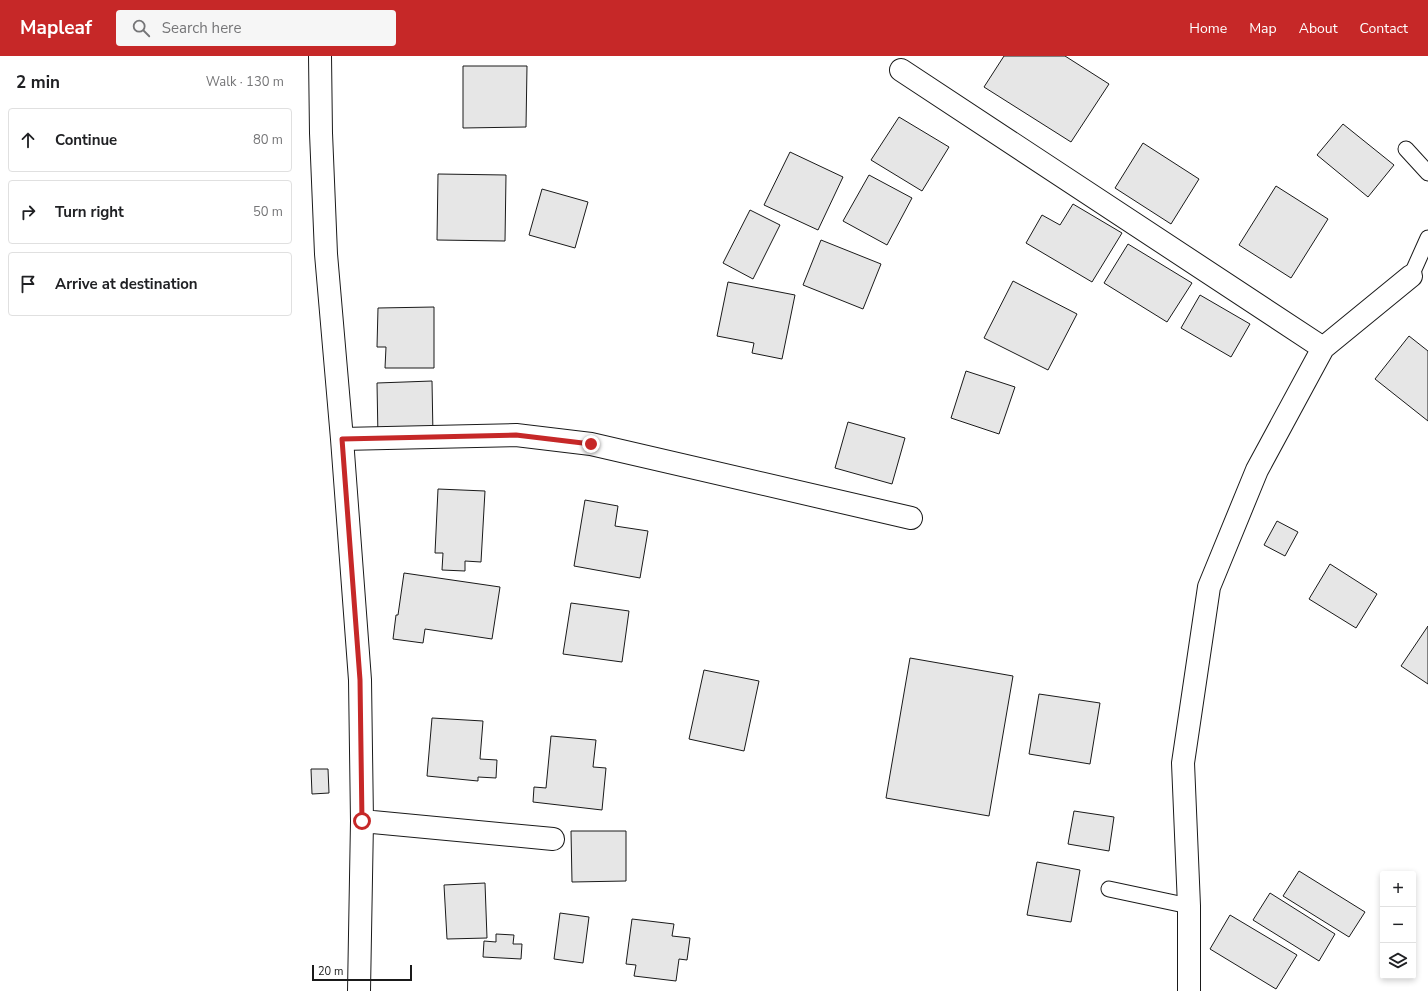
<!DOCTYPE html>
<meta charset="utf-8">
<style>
body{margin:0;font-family:"Nunito Sans",sans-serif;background:#f6f6f6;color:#202124}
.controls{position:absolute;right:12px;bottom:12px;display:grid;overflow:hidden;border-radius:4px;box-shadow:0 2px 6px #0003}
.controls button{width:36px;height:36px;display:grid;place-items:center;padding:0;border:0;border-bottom:1px solid #e0e0e0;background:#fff;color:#202124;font:20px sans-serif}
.scale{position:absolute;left:12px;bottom:10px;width:100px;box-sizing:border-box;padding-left:4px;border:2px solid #1a1a1a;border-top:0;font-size:11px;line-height:14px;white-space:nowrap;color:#1a1a1a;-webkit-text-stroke:3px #fff;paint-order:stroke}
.stop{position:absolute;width:12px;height:12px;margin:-9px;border:3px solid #c62828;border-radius:50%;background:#fff}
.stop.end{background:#c62828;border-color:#fff;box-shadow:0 1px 4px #0008}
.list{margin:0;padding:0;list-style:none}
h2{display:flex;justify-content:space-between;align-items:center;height:52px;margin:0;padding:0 16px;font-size:17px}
h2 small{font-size:13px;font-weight:400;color:#757577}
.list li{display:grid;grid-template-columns:26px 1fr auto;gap:12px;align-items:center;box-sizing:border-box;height:64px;margin:0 8px 8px;padding:0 8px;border:1px solid #e0e0e0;border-radius:4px}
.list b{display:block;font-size:15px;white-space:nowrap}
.list em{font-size:13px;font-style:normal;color:#757577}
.icon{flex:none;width:22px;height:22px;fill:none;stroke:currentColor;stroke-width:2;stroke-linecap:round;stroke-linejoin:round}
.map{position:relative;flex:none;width:1128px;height:935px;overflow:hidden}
header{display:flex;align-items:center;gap:24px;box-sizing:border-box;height:56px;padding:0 20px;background:#c62828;color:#fff}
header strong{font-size:19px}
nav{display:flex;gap:22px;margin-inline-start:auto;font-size:14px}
.search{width:280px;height:36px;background:#f6f6f6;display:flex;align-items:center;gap:10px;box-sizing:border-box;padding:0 14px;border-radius:4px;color:#757577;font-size:15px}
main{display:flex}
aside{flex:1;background:#fff}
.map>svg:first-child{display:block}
</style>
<header>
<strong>Mapleaf</strong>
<div class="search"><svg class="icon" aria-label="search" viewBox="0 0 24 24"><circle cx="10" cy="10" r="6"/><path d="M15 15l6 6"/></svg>Search here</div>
<nav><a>Home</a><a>Map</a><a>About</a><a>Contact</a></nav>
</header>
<main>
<aside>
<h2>2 min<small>Walk · 130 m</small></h2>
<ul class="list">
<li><svg class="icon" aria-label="ahead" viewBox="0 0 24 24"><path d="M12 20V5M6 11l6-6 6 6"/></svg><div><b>Continue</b></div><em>80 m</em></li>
<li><svg class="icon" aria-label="right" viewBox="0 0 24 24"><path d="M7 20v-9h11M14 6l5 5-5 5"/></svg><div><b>Turn right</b></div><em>50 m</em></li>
<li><svg class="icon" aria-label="arrive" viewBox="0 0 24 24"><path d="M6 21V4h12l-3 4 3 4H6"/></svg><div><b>Arrive at destination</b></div></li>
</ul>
</aside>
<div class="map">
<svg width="1128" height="935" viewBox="0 0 1128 935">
<rect width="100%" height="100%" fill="#fff"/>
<path fill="#e6e6e6" stroke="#1a1a1a" d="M704,0H765L809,28L771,86L684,31Z
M163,10H227L226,71L163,72Z
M599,61L649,91L622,135L571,104Z
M1043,68L1094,109L1068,141L1017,99Z
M843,87L899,123L871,168L815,132Z
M490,96L543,121L518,174L464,149Z
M138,118L206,119L205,185L137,184Z
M569,119L612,142L587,189L543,165Z
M976,130L1028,163L991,222L939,189Z
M242,133L288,146L275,192L229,179Z
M773,148L822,177L792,226L726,187L742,159L760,169Z
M450,154L480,169L453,223L423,207Z
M521,184L581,208L563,253L503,229Z
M828,188L892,227L867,266L804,227Z
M713,225L777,258L748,314L684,282Z
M428,226L495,239L482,303L452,297L454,287L417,280Z
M900,239L950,268L931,301L881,272Z
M134,251V312H85L86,291H77L78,252Z
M1109,280L1128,295V365L1075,323Z
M666,315L715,331L699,378L651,362Z
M132,325L133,380L78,382L77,327Z
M548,366L605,382L592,428L535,412Z
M138,433L185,435L181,506L165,505V515L142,514L143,497H135Z
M285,444L318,450L315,470L348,475L340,522L274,510Z
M977,465L998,476L985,500L964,489Z
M1030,508L1077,538L1056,572L1009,543Z
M104,517L200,531L192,583L125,573L123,587L93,583L96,559H98Z
M271,547L329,555L322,606L263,598Z
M1128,570V628L1101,610Z
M610,602L713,620L689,760L586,742Z
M404,614L459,625L444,695L389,683Z
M739,638L800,647L790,708L729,698Z
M132,662L183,665L180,703L197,704L196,722L178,721V725L127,720Z
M251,680L296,684L293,711L306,712L302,754L233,746L234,731L246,732Z
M11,713H28L29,737L12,738Z
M774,755L814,761L809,795L768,788Z
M271,775H326V825L272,826Z
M737,806L780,814L771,866L727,859Z
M999,815L1065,856L1049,881L983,840Z
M185,827L187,882L147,883L144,829Z
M970,837L1035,878L1019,905L953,864Z
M260,857L289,861L283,907L254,903Z
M930,859L997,899L976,933L910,893Z
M332,863L374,868L372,880L390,882L387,904L379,903L376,925L334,920L336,909L326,908Z
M196,878L214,879L213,888H222L221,903L183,901L184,885L196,886Z"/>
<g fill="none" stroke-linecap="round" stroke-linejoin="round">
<g stroke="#1a1a1a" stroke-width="17">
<path id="service" d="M1106,93L1128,117
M1111,220L1128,182
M809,833L889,850"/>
</g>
<g stroke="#1a1a1a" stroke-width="24">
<path id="minor" d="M20,0L21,77L26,198L42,383L60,624L62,765L59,935
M601,14L1023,292
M42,383L216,379L291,388L611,462
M62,765L253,783
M889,935V850L883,707L909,531L957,414L1023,292L1111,220"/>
</g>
<use href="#service" stroke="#fff" stroke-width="15"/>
<use href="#minor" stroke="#fff" stroke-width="22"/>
</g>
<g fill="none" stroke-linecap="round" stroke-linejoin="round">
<path stroke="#c62828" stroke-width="5" d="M62,765L60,624L42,383L216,379L291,388"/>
</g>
</svg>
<div class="controls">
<button>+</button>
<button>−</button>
<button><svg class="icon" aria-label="layers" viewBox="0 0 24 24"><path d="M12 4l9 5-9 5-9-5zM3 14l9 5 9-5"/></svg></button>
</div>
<div class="scale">20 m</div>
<div class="stop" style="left:62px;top:765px"></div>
<div class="stop end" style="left:291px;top:388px"></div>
</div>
</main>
